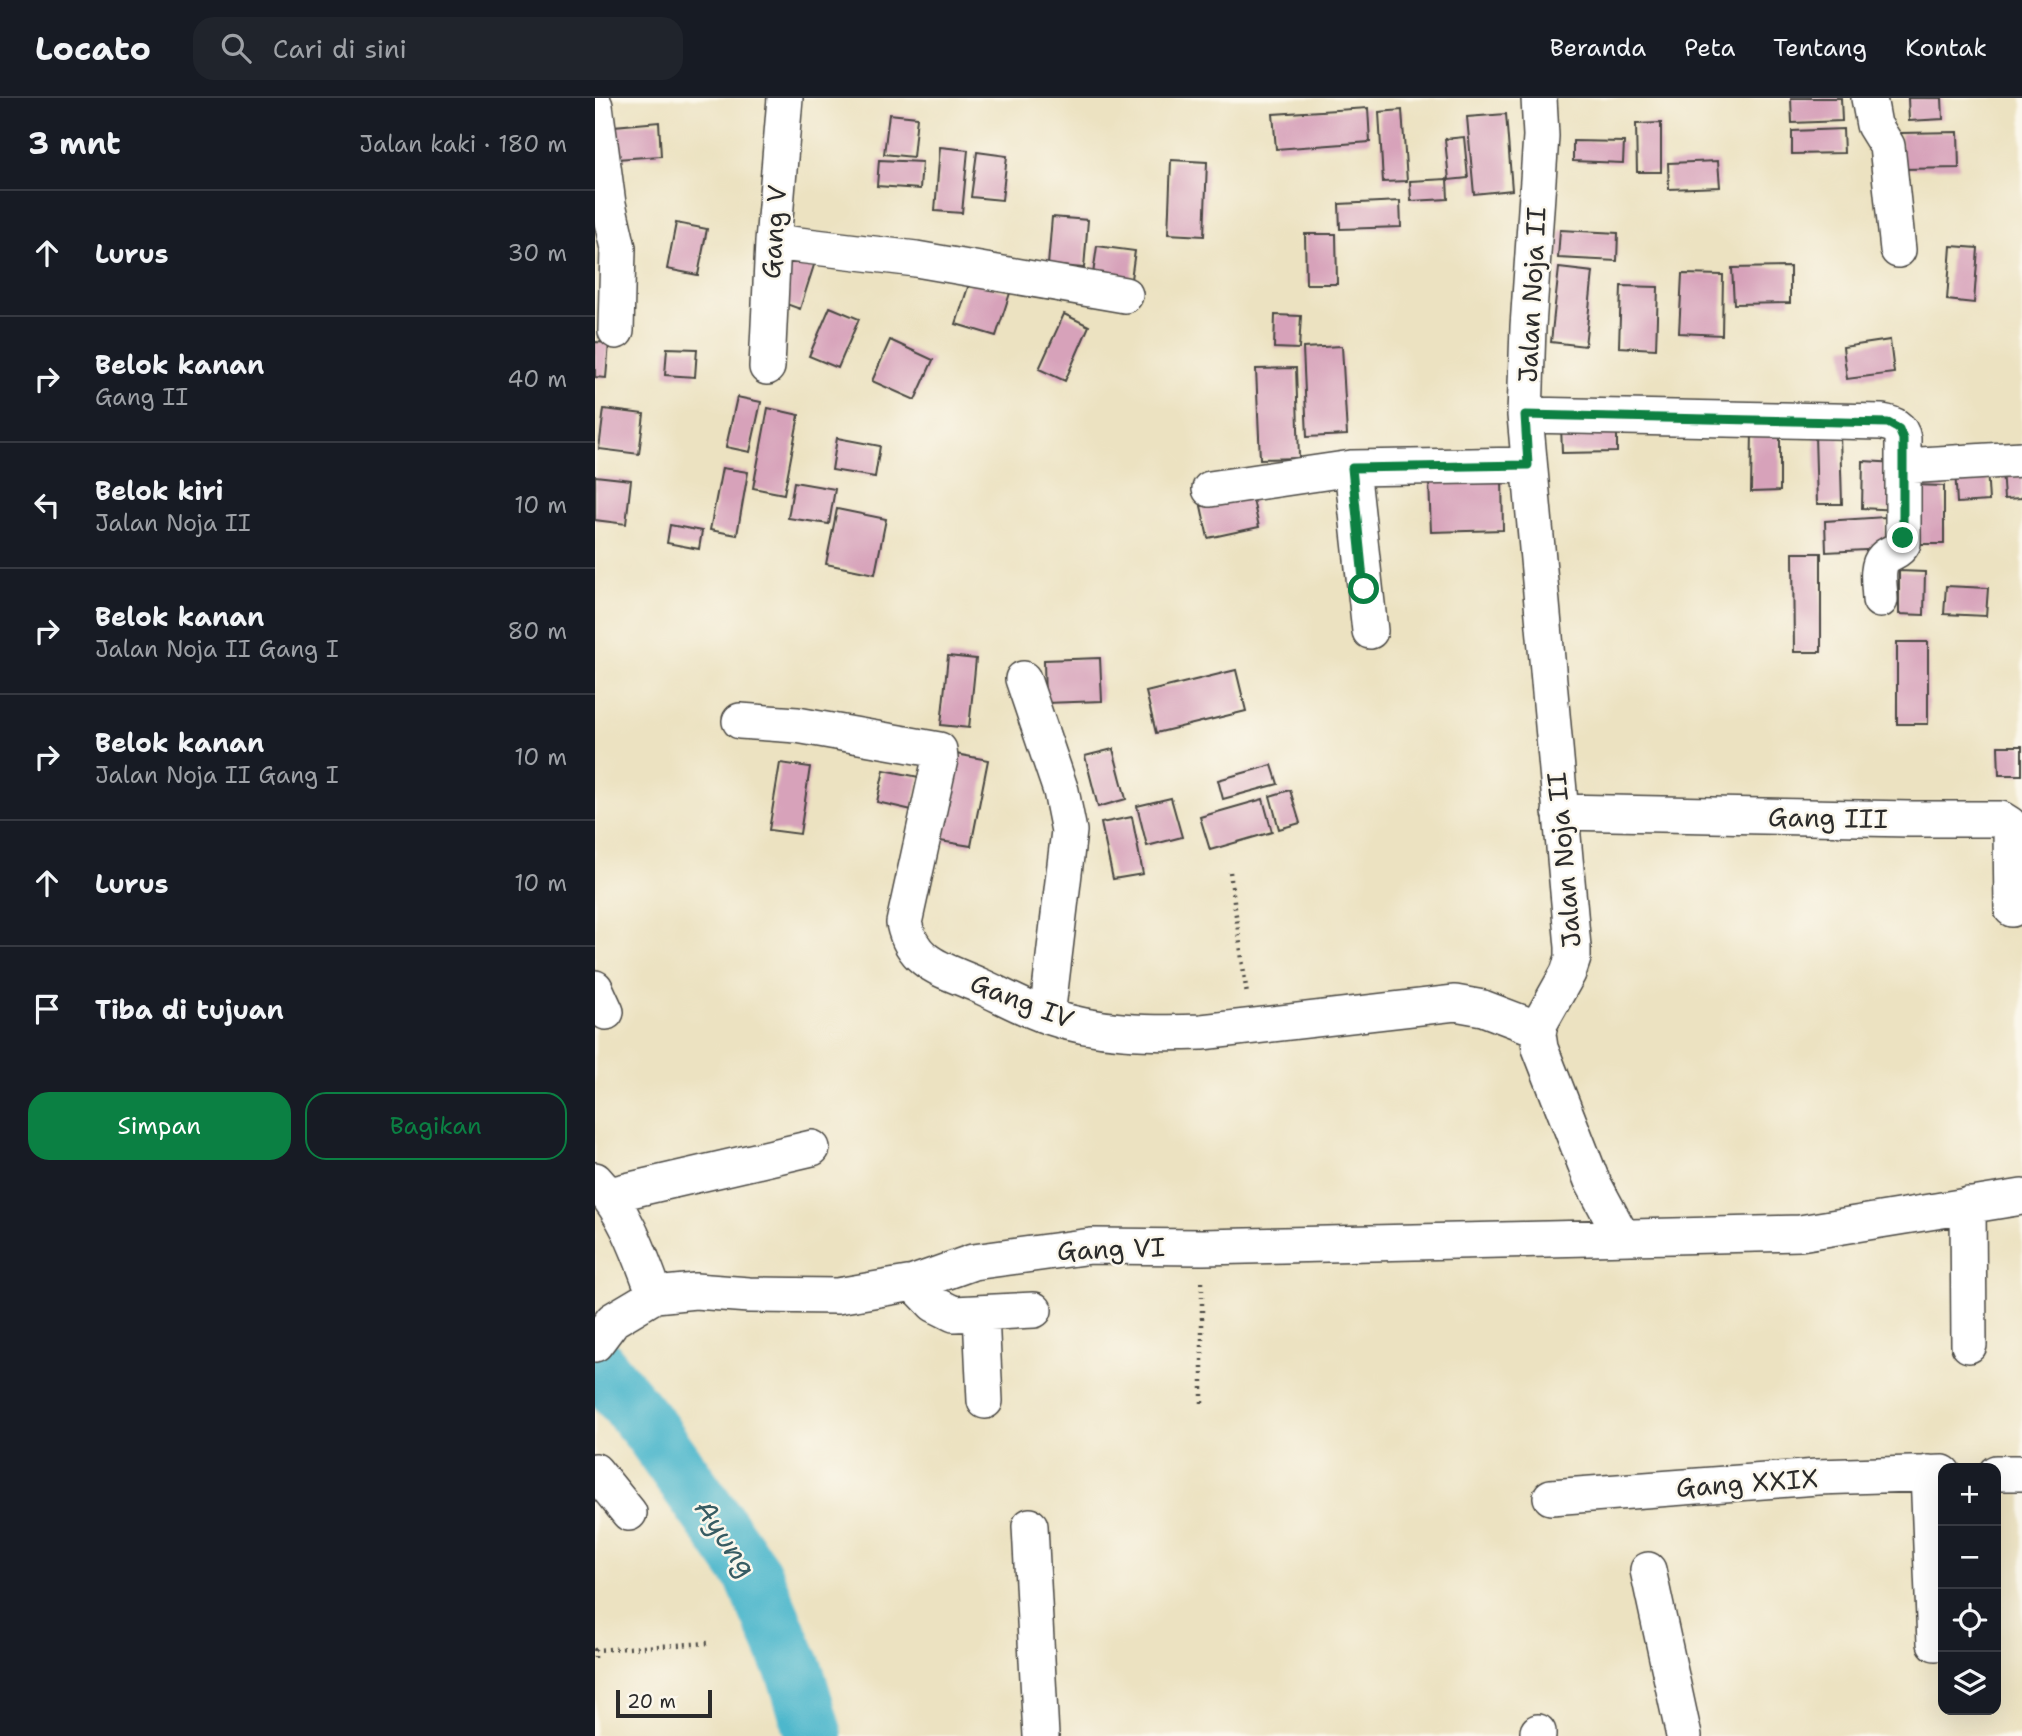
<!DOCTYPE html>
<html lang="id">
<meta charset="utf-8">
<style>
body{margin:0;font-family:"Shantell Sans",sans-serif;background:#20242c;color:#f1f3f6}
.controls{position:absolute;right:21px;bottom:21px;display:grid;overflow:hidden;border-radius:14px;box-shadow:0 7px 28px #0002}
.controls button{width:63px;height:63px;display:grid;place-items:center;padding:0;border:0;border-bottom:2px solid #363941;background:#171b24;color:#f1f3f6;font:35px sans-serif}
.scale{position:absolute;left:21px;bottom:18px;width:96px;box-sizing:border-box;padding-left:7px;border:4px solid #2b2b2b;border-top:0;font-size:19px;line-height:24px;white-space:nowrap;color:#2b2b2b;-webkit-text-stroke:5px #fbf7ec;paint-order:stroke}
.stop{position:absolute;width:21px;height:21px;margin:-16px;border:5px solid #0b8043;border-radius:50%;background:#fff}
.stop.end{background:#0b8043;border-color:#fff;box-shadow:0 2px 7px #0008}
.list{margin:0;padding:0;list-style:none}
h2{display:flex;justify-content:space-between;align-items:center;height:91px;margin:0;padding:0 28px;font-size:30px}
h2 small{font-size:23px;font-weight:400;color:#9ea1a6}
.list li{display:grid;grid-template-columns:46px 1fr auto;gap:21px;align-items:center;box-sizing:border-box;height:126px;padding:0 28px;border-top:2px solid #363941}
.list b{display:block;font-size:26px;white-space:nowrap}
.list p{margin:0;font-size:23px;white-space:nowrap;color:#9ea1a6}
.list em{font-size:23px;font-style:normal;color:#9ea1a6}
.actions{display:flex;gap:14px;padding:21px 28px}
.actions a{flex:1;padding:16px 0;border:2px solid #0b8043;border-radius:21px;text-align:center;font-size:24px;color:#0b8043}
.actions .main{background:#0b8043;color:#fff}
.icon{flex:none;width:38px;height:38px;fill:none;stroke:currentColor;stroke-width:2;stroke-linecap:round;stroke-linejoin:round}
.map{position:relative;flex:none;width:1427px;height:1638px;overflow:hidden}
header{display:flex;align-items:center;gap:42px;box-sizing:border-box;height:98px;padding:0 35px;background:#171b24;border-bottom:2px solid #363941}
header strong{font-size:33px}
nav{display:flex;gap:38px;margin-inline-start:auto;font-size:24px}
.search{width:490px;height:63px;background:#20242c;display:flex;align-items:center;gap:18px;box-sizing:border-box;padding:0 24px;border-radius:21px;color:#9ea1a6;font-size:26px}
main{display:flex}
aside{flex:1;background:#171b24}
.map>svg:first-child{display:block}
</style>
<header>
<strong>Locato</strong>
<div class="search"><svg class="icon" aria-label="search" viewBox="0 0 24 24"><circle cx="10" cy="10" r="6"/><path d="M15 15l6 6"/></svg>Cari di sini</div>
<nav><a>Beranda</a><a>Peta</a><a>Tentang</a><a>Kontak</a></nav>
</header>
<main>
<aside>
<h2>3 mnt<small>Jalan kaki · 180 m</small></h2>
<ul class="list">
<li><svg class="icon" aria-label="ahead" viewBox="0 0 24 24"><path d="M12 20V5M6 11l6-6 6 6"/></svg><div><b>Lurus</b></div><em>30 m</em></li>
<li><svg class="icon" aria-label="right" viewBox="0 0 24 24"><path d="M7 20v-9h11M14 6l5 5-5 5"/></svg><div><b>Belok kanan</b><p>Gang II</p></div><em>40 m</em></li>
<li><svg class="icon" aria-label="left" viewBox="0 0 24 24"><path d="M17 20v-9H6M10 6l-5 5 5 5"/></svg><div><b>Belok kiri</b><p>Jalan Noja II</p></div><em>10 m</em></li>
<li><svg class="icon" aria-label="right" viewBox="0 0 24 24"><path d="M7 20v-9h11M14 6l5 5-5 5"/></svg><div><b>Belok kanan</b><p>Jalan Noja II Gang I</p></div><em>80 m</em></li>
<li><svg class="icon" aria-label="right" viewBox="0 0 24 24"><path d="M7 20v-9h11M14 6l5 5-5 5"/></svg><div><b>Belok kanan</b><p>Jalan Noja II Gang I</p></div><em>10 m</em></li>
<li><svg class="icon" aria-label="ahead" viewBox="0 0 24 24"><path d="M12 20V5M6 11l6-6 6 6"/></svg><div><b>Lurus</b></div><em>10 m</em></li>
<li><svg class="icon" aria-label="arrive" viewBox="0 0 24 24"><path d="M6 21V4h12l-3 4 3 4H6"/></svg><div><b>Tiba di tujuan</b></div></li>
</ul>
<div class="actions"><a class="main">Simpan</a><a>Bagikan</a></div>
</aside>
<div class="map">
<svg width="1427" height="1638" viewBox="0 0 1427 1638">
<rect width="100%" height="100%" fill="#fbf7ec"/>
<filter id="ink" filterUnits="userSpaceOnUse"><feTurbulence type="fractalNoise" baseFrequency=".0143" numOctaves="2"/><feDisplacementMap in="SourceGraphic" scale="14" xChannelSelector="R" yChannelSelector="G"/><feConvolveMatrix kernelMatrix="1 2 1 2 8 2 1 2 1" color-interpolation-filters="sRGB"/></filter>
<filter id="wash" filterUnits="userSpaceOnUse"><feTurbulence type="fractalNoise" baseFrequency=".00686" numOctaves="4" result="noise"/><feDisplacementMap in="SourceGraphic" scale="28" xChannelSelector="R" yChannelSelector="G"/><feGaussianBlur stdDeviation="1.57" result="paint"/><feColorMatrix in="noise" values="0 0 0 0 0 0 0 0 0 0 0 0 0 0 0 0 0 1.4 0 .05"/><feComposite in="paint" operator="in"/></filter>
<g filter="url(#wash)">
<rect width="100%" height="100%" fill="#ece2c1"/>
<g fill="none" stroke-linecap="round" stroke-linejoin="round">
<path stroke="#4eb7cc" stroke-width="58" d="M0,1265L56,1333L158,1477L201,1577L219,1638"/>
</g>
<g id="blocks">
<path fill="#d7a2ba" d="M1196,0H1246L1247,23L1197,25Z
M1313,0H1347L1348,21L1314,23Z
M773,10L775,44L681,51L678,16Z
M807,12L812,83L788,84L784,14Z
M294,16L322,19L318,59L289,56Z
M911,16L917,92L879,96L872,19Z
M64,24L66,58L21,61L19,28Z
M1066,25V74H1042L1041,26Z
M1248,31L1249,55L1197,56V33Z
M1363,34L1364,70L1307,71L1306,35Z
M869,39L873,80L854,82L850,41Z
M978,43L1029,44L1028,65L978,63Z
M345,49L373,52L367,115L340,113Z
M382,54L412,58L407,102L376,99Z
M284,62L327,64L325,91L282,88Z
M576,62L612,64L609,138L573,136Z
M1123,63L1125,89L1074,91L1073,65Z
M852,81L853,101L816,103L815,83Z
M805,103L806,129L745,131L744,106Z
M457,119L493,122L489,170L453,167Z
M81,125L112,131L103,177L72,171Z
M965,132L1023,135L1022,163L963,160Z
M710,136H741L742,186H711Z
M502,148L540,153L535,188L497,183Z
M1356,148L1383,150L1379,205L1352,202Z
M198,157L220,164L205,211L183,203Z
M1195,169V205L1139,206L1137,170Z
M964,170L998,174L990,248L956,244Z
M1087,176L1128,177L1127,237L1084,235Z
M375,183L415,195L401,238L361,226Z
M1026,188L1063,189L1061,251L1024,249Z
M235,209L264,221L243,270L214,258Z
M469,216L494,228L470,283L444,271Z
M680,217L706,218L704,251L679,250Z
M295,242L338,262L320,302L277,283Z
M1295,242L1299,275L1252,281L1248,249Z
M0,244L14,245L11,280L0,279Z
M747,248L752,337L712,339L708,250Z
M72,250L102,251L100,279L70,277Z
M701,270L704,360L665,361L661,271Z
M142,299L166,304L155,354L131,349Z
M173,310L204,317L189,396L158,390Z
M9,311L49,316L44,356L4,351Z
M1022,326V354L967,355L966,327Z
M1157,332H1185V393L1156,394Z
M1245,336L1247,406H1222L1220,337Z
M242,340L285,348L280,379L237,372Z
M1268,363L1303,365L1302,412L1267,410Z
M1392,369L1394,403L1362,405L1360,371Z
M1427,369V400L1409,401L1407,370Z
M127,370L153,374L142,437L115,432Z
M0,378L36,382L31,426L0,422Z
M907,379L908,432L836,434L834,382Z
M199,384L240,391L234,426L193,420Z
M1318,387L1349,388V446H1318Z
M657,397L664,429L613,440L606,408Z
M242,411L291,421L280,476L231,466Z
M1290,419L1291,451L1231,454L1230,423Z
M75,427L107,433L104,451L72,445Z
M1198,455H1226V554H1199Z
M1304,473L1330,474L1329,517L1304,516Z
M1351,488L1393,490L1391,518L1349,516Z
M1302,544H1333V626H1302Z
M353,558L381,561L374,630L346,627Z
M505,560L507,603L450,605L449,562Z
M641,572L651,613L561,635L551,594Z
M1403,648H1427V677H1404Z
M518,651L531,701L503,709L490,658Z
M361,656L393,662L376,748L345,743Z
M185,665L215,669L205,736L174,732Z
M677,667L683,686L628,701L623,682Z
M289,672L324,679L317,712L282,704Z
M695,692L705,725L684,731L675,698Z
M576,700L587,739L552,748L542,708Z
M668,701L677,734L615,752L605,719Z
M537,719L548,776L518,781L506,725Z"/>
</g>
</g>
<g filter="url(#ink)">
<use href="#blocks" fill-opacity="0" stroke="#484642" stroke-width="2"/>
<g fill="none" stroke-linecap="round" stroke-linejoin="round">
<g stroke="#484642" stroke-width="38">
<path id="street" d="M944,0L946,38L933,229L930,317L978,849V860L973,875L945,925L943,936L945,950L997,1083L1027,1139
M1274,0L1279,27L1292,48L1303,152
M0,8L13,106L23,150L21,233
M178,144L321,161L530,197
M172,269L178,144L190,0
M930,317L1287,324C1298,326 1306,329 1308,341V445C1303,455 1296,453 1289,460C1280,469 1285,490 1285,502
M1309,368L1427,361
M757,370L775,533
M615,391L757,370L933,367
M428,581L466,693L474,733L452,918
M145,623L202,627L344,652L345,661L309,825C318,867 348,871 383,887C406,897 428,910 452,918C501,935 556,936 607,934L860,905L888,910L943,931
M965,714L1315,721H1406L1414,726L1416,734L1417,811
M0,890L11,914
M0,1082C31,1114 45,1156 60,1197
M14,1097L217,1050
M1373,1107L1374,1247
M319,1185L339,1206L359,1216L439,1212
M386,1216L390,1303
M0,1246L18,1222L60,1197L100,1193L154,1197L242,1198L319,1185L378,1164L496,1148L608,1149L1205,1135L1427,1099
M0,1373L34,1415
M1333,1375L1340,1545
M1401,1375H1427
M956,1399L1222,1379L1348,1375
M435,1428L446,1638
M1053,1472L1089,1638
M943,1634V1638"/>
</g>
<path stroke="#484642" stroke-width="4.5" stroke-dasharray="2 5" stroke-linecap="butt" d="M635,774L652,897
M607,1305V1181
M0,1560V1552L114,1545"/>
<use href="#street" stroke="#fff" stroke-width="35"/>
</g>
</g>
<g fill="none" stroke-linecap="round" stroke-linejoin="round" filter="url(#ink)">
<path stroke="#0b8043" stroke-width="9" d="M769,491L757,370L933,367L930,317L1293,325L1304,331L1308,341V440"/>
</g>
<g text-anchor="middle" stroke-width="5" stroke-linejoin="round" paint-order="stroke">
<g font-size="26" fill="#2b2b2b" stroke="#fbf7ec">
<text transform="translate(179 134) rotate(-86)" y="9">Gang V</text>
<text transform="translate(937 197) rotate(-87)" y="9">Jalan Noja II</text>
<text transform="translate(1233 720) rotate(1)" y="9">Gang III</text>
<text transform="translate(969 762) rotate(-95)" y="9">Jalan Noja II</text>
<text transform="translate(427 903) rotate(21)" y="9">Gang IV</text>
<text transform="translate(516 1151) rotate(-2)" y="9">Gang VI</text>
<text transform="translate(1152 1385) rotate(-4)" y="9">Gang XXIX</text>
</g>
<g font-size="28" font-style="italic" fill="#375c63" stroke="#fbf7ec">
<text transform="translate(131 1440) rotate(56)" y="10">Ayung</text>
</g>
</g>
</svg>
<div class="controls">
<button>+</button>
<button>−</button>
<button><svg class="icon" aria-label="locate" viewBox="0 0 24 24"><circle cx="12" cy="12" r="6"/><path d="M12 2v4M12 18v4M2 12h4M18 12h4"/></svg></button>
<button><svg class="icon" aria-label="layers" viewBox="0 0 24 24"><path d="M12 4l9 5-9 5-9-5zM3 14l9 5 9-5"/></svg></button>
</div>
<div class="scale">20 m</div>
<div class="stop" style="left:769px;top:491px"></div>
<div class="stop end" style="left:1308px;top:440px"></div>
</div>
</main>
